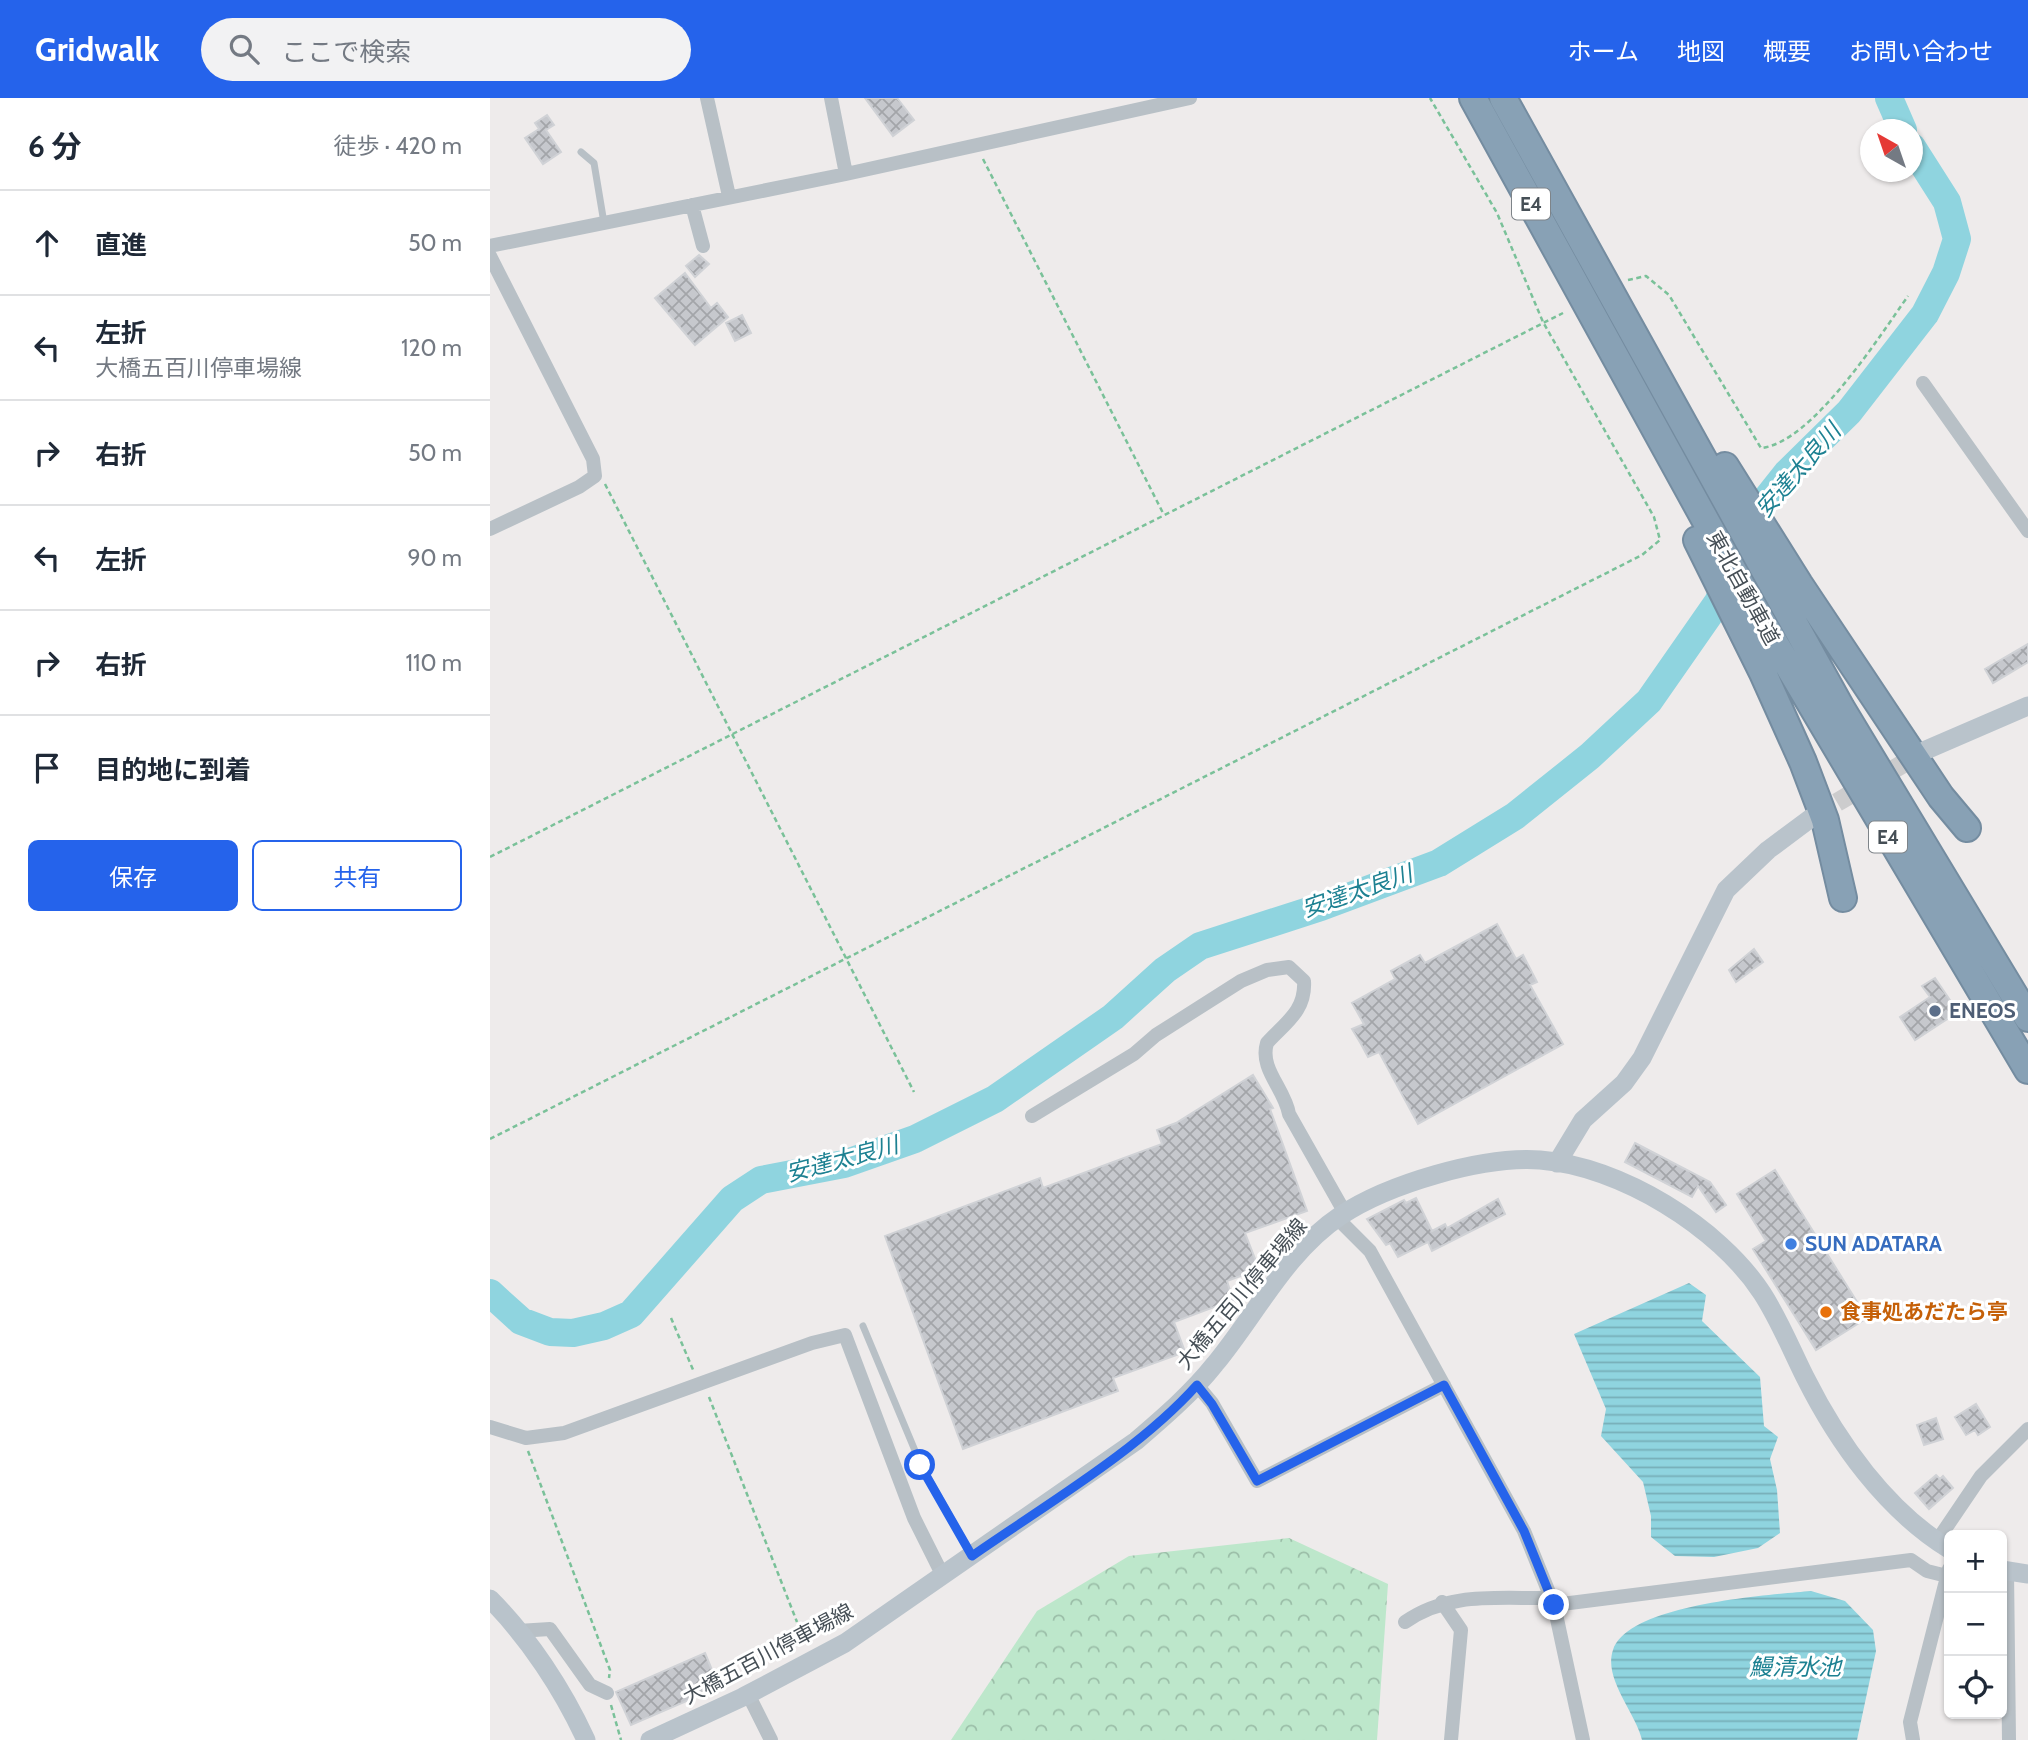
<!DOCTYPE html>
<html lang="ja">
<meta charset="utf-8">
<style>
body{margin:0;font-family:Cabin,"Noto Sans JP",sans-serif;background:#f2f2f3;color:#1f2937}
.controls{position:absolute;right:21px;bottom:21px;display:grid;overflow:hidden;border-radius:10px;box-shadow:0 2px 5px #0004}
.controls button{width:63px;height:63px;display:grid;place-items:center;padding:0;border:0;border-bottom:2px solid #e0e1e3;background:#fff;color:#1f2937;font:35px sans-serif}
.compass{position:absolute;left:1370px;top:21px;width:63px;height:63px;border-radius:50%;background:#fff;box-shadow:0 2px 5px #0004;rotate:320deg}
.stop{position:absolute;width:21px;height:21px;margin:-16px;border:5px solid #2563eb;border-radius:50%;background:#fff}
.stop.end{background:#2563eb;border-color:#fff;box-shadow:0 2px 7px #0008}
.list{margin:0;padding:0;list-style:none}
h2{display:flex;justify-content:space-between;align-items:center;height:91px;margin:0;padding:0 28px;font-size:30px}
h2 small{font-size:23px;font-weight:400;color:#747a83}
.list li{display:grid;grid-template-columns:46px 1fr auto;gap:21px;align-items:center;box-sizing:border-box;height:105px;padding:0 28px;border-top:2px solid #e0e1e3}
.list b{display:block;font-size:26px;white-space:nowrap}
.list p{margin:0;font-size:23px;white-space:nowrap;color:#747a83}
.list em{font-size:23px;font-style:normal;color:#747a83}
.actions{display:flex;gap:14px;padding:21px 28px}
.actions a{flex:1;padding:16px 0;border:2px solid #2563eb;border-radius:10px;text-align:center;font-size:24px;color:#2563eb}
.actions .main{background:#2563eb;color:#fff}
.icon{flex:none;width:38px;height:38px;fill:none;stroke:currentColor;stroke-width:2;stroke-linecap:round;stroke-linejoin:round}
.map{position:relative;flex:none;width:1538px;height:1642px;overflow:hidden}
header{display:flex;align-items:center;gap:42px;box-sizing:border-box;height:98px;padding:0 35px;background:#2563eb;color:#fff}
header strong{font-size:33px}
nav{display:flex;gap:38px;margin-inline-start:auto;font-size:24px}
.search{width:490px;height:63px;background:#f2f2f3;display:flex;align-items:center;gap:18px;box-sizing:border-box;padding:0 24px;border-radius:38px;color:#747a83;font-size:26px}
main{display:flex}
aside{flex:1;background:#fff}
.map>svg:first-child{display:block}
</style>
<header>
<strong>Gridwalk</strong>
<div class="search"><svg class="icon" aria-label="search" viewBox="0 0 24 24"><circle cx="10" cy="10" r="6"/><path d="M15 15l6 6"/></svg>ここで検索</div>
<nav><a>ホーム</a><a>地図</a><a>概要</a><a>お問い合わせ</a></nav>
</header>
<main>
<aside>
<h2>6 分<small>徒歩 · 420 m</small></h2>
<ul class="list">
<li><svg class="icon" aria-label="ahead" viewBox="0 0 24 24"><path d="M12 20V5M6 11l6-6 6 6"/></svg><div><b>直進</b></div><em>50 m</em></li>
<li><svg class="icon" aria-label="left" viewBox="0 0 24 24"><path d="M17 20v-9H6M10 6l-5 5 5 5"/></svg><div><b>左折</b><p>大橋五百川停車場線</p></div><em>120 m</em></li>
<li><svg class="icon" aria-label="right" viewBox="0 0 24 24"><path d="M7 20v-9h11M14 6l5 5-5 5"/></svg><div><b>右折</b></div><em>50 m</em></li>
<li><svg class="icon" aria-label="left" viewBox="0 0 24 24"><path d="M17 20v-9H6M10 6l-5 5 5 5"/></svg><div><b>左折</b></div><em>90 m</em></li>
<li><svg class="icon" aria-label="right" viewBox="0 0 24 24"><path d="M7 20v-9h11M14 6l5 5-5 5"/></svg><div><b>右折</b></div><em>110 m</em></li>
<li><svg class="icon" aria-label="arrive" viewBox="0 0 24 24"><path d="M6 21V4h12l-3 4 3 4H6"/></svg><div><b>目的地に到着</b></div></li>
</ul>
<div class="actions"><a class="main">保存</a><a>共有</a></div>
</aside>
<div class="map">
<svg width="1538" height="1642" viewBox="0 0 1538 1642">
<defs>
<pattern id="forest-crowns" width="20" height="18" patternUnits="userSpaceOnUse" patternTransform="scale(1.75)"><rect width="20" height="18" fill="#bde7cb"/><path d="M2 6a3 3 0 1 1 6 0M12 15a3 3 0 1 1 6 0" fill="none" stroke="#9bbea8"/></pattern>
<pattern id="water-rules" width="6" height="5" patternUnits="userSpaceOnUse" patternTransform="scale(1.75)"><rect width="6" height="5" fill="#8fd4df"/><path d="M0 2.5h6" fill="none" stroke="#77aeb8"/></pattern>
<pattern id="building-cross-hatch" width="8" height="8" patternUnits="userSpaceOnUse" patternTransform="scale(1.75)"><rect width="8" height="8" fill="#c6c8cd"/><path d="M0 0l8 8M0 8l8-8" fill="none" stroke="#a3a5a9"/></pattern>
</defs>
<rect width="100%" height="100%" fill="#eeebeb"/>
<path fill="url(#forest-crowns)" d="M799,1440L898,1486L887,1642H461L547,1513L639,1458Z"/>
<path fill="url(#water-rules)" d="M1199,1185L1216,1197L1212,1223L1270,1279L1274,1328L1288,1339L1280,1361L1287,1392L1290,1435L1268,1450L1224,1459L1185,1458L1161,1439V1418L1153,1384L1111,1338L1116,1311L1084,1236Z
M1321,1493L1355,1503L1383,1532L1386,1553L1367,1642H1152C1146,1615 1113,1581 1123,1552C1138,1506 1279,1497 1321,1493Z"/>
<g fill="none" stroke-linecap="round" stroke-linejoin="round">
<path stroke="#8fd4df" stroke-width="28" d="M1399,0L1413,32
M0,1195L31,1223L60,1234L83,1235L114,1228L141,1216L242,1101L271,1082L354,1066L425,1041L505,1001L623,919L675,872L710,848L831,809L949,765L1025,718L1100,658L1159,603L1228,504L1270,409L1297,375L1359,314L1435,216L1456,175L1467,141L1457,104L1422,49"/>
</g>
<path fill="url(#building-cross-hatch)" stroke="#d0d2d6" stroke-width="2" d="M375,0H407L424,22L403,38Z
M57,17L64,27L56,32L71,54L53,66L35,40L49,31L45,25Z
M209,157L219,166L205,179L196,168Z
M195,175L221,210L227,205L238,219L205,247L165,200Z
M252,217L261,235L245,243L236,225Z
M1538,546V564L1503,585L1495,571Z
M1007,826L1026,861L1033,857L1047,884L1040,887L1073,946L928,1026L889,954L878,959L871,946L862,931L874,926L862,905L905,881L901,873L930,857L935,865Z
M1264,851L1273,864L1246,884L1239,872Z
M1445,880L1468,914L1425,942L1410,919L1440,899L1432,888Z
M763,977L783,1010L780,1011L817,1113L755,1135L769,1171L737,1183L743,1202L684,1224L695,1254L623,1280L628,1293L473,1351L395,1138L550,1080L553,1090L672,1046L667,1032L686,1025Z
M1145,1045L1220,1084L1236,1107L1226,1114L1208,1088L1202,1099L1135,1064Z
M1285,1072L1377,1220L1326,1252L1263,1151L1276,1143L1247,1096Z
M926,1100L942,1133L955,1126L957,1130L1008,1101L1015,1116L942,1153L938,1144L908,1159L900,1145L896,1147L877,1121L914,1102L916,1105Z
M1486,1306L1500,1329L1488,1337L1485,1332L1476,1337L1465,1319Z
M1446,1320L1453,1341L1434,1347L1427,1327Z
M1446,1377L1450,1381L1453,1378L1463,1390L1439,1411L1425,1395Z
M215,1555L229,1589L141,1627L126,1594Z"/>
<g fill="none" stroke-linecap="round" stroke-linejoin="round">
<path stroke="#cccccd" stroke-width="19" stroke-dasharray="19 10" stroke-linecap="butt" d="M1322,719L1435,653"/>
<g stroke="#748ca0" stroke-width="30">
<path id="highway" d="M983,0L1261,505L1538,972
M1013,0L1351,610L1538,920
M1235,368L1309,486L1451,699L1477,730
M1207,442L1273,575L1313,664L1335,722L1353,800"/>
</g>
<path stroke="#7ac199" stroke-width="2.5" stroke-dasharray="5 3.5" stroke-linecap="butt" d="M493,61L674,417
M1138,182L1156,178L1179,197L1271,350C1322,345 1389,239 1418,198
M115,386L424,994
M0,759L1073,215
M0,1041L1152,457L1170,442L1164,419L1053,224L1007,115L940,0
M181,1220L204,1274
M219,1299L307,1524
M38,1353L120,1572L119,1580
M121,1607L131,1642"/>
<path stroke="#b8c0c6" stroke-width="7" d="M91,54L104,65L114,125
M373,1228L431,1367L482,1457"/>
<path stroke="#b8c0c6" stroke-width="14" d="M217,0L239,98
M341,0L356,76
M202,107L213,148
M0,148L356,76L700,0
M0,158L103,361L105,378L89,389L0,431
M1433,285L1538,433
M542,1018L644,956L666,937L751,883L777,872L799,869L814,883C816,913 795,925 777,945C769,971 795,991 799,1016L855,1115
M847,1120L880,1153L1034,1433L1064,1507L1093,1642
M707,1287L722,1305L767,1383L954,1287
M0,1329L36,1340L74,1335L322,1245L355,1237L424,1420L453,1478
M1447,1443L1491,1378L1538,1331
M1517,1473L1519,1642
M952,1504L971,1532L961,1642
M1064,1507L1421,1462L1437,1473L1457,1478
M915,1524C959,1493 1009,1501 1061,1500
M28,1533L60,1531L100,1587L117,1595
M258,1596L281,1642
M1423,1642L1420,1624L1459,1471"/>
<path stroke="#b9c3cb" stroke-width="19" d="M1436,652L1538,608
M1067,1065L1093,1022L1134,985L1152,960L1236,792L1278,752L1321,720
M1512,1472L1538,1476
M0,1501C39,1540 73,1592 96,1642
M160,1642L253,1599L355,1545L646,1343C674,1319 702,1295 725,1266C765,1218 796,1154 850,1118C898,1086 992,1058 1050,1062C1130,1068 1229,1129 1272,1195C1289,1221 1301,1251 1315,1279C1348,1345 1396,1412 1459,1451"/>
<use href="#highway" stroke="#88a1b5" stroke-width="26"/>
</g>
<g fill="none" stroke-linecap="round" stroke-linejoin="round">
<path stroke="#2563eb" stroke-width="9" d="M430,1367L482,1458C555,1407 648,1353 707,1287L722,1306L767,1383L954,1287L1034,1433L1064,1507"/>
</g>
<circle fill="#5c6f8a" stroke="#fff" stroke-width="2.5" cx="1445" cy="913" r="7"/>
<circle fill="#3f7fe0" stroke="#fff" stroke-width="2.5" cx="1301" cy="1146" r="7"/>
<circle fill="#e8710a" stroke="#fff" stroke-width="2.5" cx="1336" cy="1214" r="7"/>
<g text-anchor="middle" stroke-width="6" stroke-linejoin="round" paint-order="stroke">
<g fill="#fff" stroke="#7e8489" stroke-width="2">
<rect x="1022" y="90.5" width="38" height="31" rx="5"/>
<rect x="1379" y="723.5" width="38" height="31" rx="5"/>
</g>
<g font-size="19" font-weight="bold" fill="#464f56">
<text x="1041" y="113">E4</text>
<text x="1398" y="746">E4</text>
</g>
<g font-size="21" fill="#464f56" stroke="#fff">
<text transform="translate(1253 490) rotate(61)" y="7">東北自動車道</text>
<text transform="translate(752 1196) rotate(-50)" y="7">大橋五百川停車場線</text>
<text transform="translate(278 1556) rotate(-28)" y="7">大橋五百川停車場線</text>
</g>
<g font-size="21" font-weight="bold" fill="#4e5e75" stroke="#fff" text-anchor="start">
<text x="1459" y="920">ENEOS</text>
</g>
<g font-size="21" font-weight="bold" fill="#366cbe" stroke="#fff" text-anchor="start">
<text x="1315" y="1153">SUN ADATARA</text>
</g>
<g font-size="21" font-weight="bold" fill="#c56008" stroke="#fff" text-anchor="start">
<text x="1350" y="1221">食事処あだたら亭</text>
</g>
<g font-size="23" font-style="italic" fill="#1d8192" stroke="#fff">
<text transform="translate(1308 372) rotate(-49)" y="8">安達太良川</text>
<text transform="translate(867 793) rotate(-19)" y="8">安達太良川</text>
<text transform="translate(352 1061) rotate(-15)" y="8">安達太良川</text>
<text x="1305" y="1577">鰻清水池</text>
</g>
</g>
</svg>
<div class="controls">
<button>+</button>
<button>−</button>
<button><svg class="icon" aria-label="locate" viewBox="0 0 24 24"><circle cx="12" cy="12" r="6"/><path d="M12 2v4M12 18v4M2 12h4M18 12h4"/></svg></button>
</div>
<svg class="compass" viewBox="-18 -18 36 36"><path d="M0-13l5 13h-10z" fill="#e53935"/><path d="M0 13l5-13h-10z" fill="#747a83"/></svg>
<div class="stop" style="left:430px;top:1367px"></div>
<div class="stop end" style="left:1064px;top:1507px"></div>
</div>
</main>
